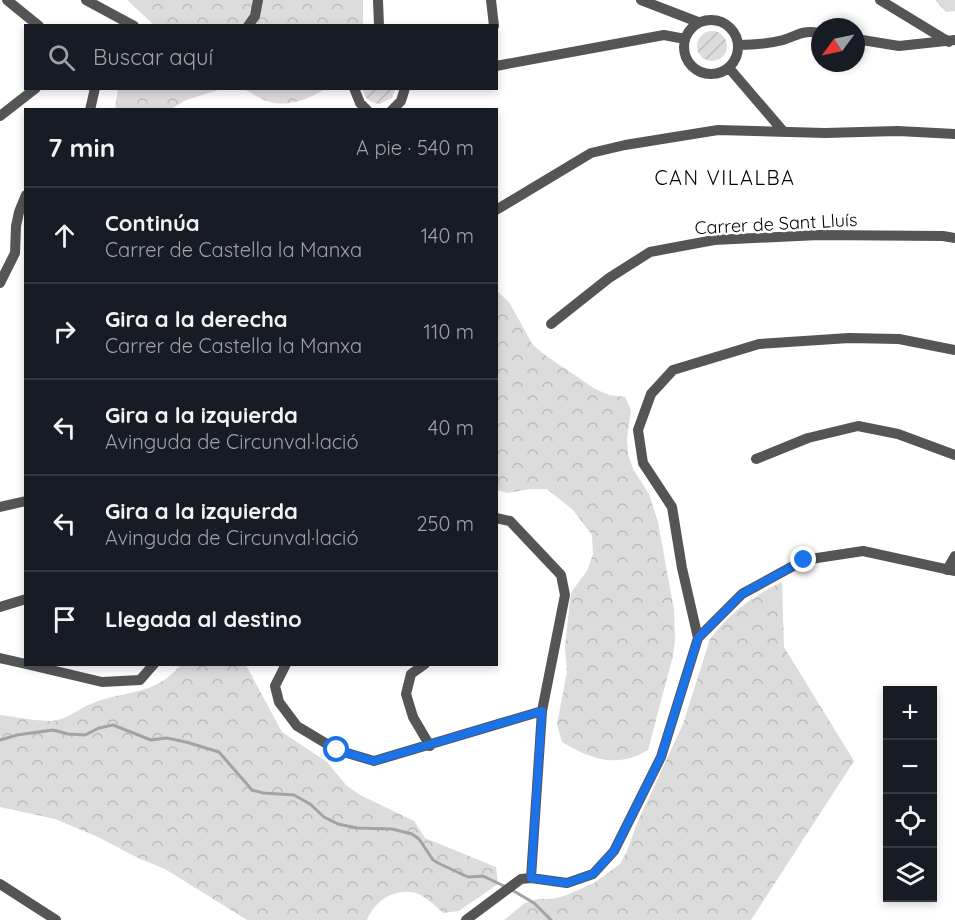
<!DOCTYPE html>
<html lang="es">
<meta charset="utf-8">
<style>
body{margin:0;font-family:Quicksand,sans-serif;background:#242831;color:#f1f3f6}
.controls{position:absolute;right:18px;bottom:18px;display:grid;overflow:hidden;border-radius:0px;box-shadow:0 3px 9px #0003}
.controls button{width:54px;height:54px;display:grid;place-items:center;padding:0;border:0;border-bottom:2px solid #363941;background:#171b24;color:#f1f3f6;font:30px sans-serif}
.compass{position:absolute;left:811px;top:18px;width:54px;height:54px;border-radius:50%;background:#171b24;box-shadow:0 3px 9px #0003;rotate:237deg}
.stop{position:absolute;width:18px;height:18px;margin:-14px;border:4px solid #1a73e8;border-radius:50%;background:#fff}
.stop.end{background:#1a73e8;border-color:#fff;box-shadow:0 2px 6px #0008}
.list{margin:0;padding:0;list-style:none}
h2{display:flex;justify-content:space-between;align-items:center;height:78px;margin:0;padding:0 24px;font-size:26px}
h2 small{font-size:20px;font-weight:400;color:#9ea1a6}
.list li{display:grid;grid-template-columns:39px 1fr auto;gap:18px;align-items:center;box-sizing:border-box;height:96px;padding:0 24px;border-top:2px solid #363941}
.list b{display:block;font-size:22px;white-space:nowrap}
.list p{margin:0;font-size:20px;white-space:nowrap;color:#9ea1a6}
.list em{font-size:20px;font-style:normal;color:#9ea1a6}
.icon{flex:none;width:33px;height:33px;fill:none;stroke:currentColor;stroke-width:2;stroke-linecap:round;stroke-linejoin:round}
.map{position:relative;flex:none;width:955px;height:920px;overflow:hidden}
.search{position:absolute;background:#171b24;box-shadow:0 3px 9px #0003;left:24px;top:24px;width:474px;height:66px;display:flex;align-items:center;gap:15px;box-sizing:border-box;padding:0 21px;border-radius:0px;color:#9ea1a6;font-size:22px}
.panel{position:absolute;background:#171b24;box-shadow:0 3px 9px #0003;left:24px;top:108px;width:474px;height:558px;border-radius:0px}
.map>svg:first-child{display:block}
</style>
<div class="map">
<svg width="955" height="920" viewBox="0 0 955 920">
<defs>
<pattern id="forest-crowns" width="20" height="18" patternUnits="userSpaceOnUse" patternTransform="scale(1.5)"><rect width="20" height="18" fill="#dcdcdc"/><path d="M2 6a3 3 0 1 1 6 0M12 15a3 3 0 1 1 6 0" fill="none" stroke="#bbb"/></pattern>
<pattern id="garden-furrows" width="10" height="10" patternUnits="userSpaceOnUse" patternTransform="scale(1.5)"><rect width="10" height="10" fill="#dcdcdc"/><path d="M-1 1l2-2M0 10L10 0M9 11l2-2" fill="none" stroke="#bbb"/></pattern>
</defs>
<rect width="100%" height="100%" fill="#fff"/>
<path fill="url(#forest-crowns)" d="M127,0H363V26L154,25Z
M935,0H955V11L946,12Z
M118,89V88L221,89L186,100L171,109H115Z
M244,89L325,88V89C309,99 290,107 270,102C261,100 252,93 244,89Z
M497,291L509,302L533,345L545,355L595,389L609,395L625,397L631,410L627,440L628,454L633,469L649,494L658,522L674,610L675,640L673,656L648,750C616,769 591,759 562,742L557,724L567,672L565,646L570,600L572,591L587,571L593,554L592,535L573,510L547,489H530L508,493L497,490Z
M782,582L784,647L854,761L751,920H504L525,903L538,899H553L567,895L594,883L620,864L627,851L638,821L683,724L710,639C728,614 754,595 782,582Z
M181,665H246L282,732L327,762L346,785L360,795L414,821L425,838L496,867L498,884L459,911L443,913C436,906 429,900 421,895C399,885 375,899 367,920H247L165,869L138,858L98,837L55,819L0,807V715C16,717 35,721 51,721C67,720 79,708 93,703C129,689 152,697 181,665Z"/>
<path fill="url(#garden-furrows)" d="M697 46a15 15 0 1 1 30 0a15 15 0 1 1-30 0Z
M363,89V88L395,89L392,98L380,104C371,103 364,99 363,89Z"/>
<g fill="none" stroke-linecap="round" stroke-linejoin="round">
<path stroke="#a3a3a3" stroke-width="3" d="M0,740L17,735L53,730L68,734L85,735L99,728L113,725L151,740L167,738L186,742L219,752L252,790L263,793L294,795L310,804L324,817L338,824L357,828L392,829L412,834L419,839L433,860L440,864L468,877L483,876L506,887
M512,890L534,903L551,920"/>
<path stroke="#555" stroke-width="10" d="M7,0L39,26
M86,0L134,26
M378,0L379,26
M491,0L494,26
M641,0L698,22
M880,0L949,42
M684 47a27 27 0 1 1 54 0a27 27 0 1 1-54 0Z
M248,26L255,16L258,0
M856,39L899,46L955,40
M739,45C754,45 768,44 783,40C799,35 801,30 820,33
M496,66L664,35L685,39
M729,68L783,131
M354,88L360,103L367,110
M90,110L95,88
M392,110L401,101L405,88
M0,116L36,88
M496,210L591,153L625,145L718,130L825,133L898,131L955,134
M0,283L15,253L16,226L19,212L26,195
M551,324L609,278L650,252L714,240L819,235L943,236L955,238
M756,459L808,438L858,426L898,434L955,455
M0,507L26,501
M496,518L510,521L561,575L565,595L542,711L531,878
M947,570L955,556
M0,607L26,599
M698,638L682,568L672,507L643,463L638,430L651,394L673,370L759,344L849,338L899,339L955,350
M0,658L26,664
M26,664L102,682L140,680L154,664
M286,664L275,686L279,702L297,726L337,750L374,761L542,711
M425,664L411,674L406,694L413,717L430,746
M0,884L56,920
M466,920L521,879L531,878L567,883L593,874L614,851L661,757L698,638L742,594L804,560L863,551L955,571"/>
</g>
<g fill="none" stroke-linecap="round" stroke-linejoin="round">
<path stroke="#1a73e8" stroke-width="8" d="M337,750L374,761L542,711L531,878L567,883L593,874L614,851L661,757L698,638L742,594L804,560"/>
</g>
<g text-anchor="middle" stroke-width="5" stroke-linejoin="round" paint-order="stroke">
<g font-size="18" fill="#000" stroke="#fff">
<text transform="translate(776 224) rotate(-3)" y="6">Carrer de Sant Lluís</text>
</g>
<g font-size="20" letter-spacing="1.5" fill="#000" stroke="#fff">
<text x="725" y="185">CAN VILALBA</text>
</g>
</g>
</svg>
<div class="controls">
<button>+</button>
<button>−</button>
<button><svg class="icon" aria-label="locate" viewBox="0 0 24 24"><circle cx="12" cy="12" r="6"/><path d="M12 2v4M12 18v4M2 12h4M18 12h4"/></svg></button>
<button><svg class="icon" aria-label="layers" viewBox="0 0 24 24"><path d="M12 4l9 5-9 5-9-5zM3 14l9 5 9-5"/></svg></button>
</div>
<svg class="compass" viewBox="-18 -18 36 36"><path d="M0-13l5 13h-10z" fill="#e53935"/><path d="M0 13l5-13h-10z" fill="#9ea1a6"/></svg>
<div class="stop" style="left:337px;top:750px"></div>
<div class="stop end" style="left:804px;top:560px"></div>
<div class="search"><svg class="icon" aria-label="search" viewBox="0 0 24 24"><circle cx="10" cy="10" r="6"/><path d="M15 15l6 6"/></svg>Buscar aquí</div>
<section class="panel">
<h2>7 min<small>A pie · 540 m</small></h2>
<ul class="list">
<li><svg class="icon" aria-label="ahead" viewBox="0 0 24 24"><path d="M12 20V5M6 11l6-6 6 6"/></svg><div><b>Continúa</b><p>Carrer de Castella la Manxa</p></div><em>140 m</em></li>
<li><svg class="icon" aria-label="right" viewBox="0 0 24 24"><path d="M7 20v-9h11M14 6l5 5-5 5"/></svg><div><b>Gira a la derecha</b><p>Carrer de Castella la Manxa</p></div><em>110 m</em></li>
<li><svg class="icon" aria-label="left" viewBox="0 0 24 24"><path d="M17 20v-9H6M10 6l-5 5 5 5"/></svg><div><b>Gira a la izquierda</b><p>Avinguda de Circunval·lació</p></div><em>40 m</em></li>
<li><svg class="icon" aria-label="left" viewBox="0 0 24 24"><path d="M17 20v-9H6M10 6l-5 5 5 5"/></svg><div><b>Gira a la izquierda</b><p>Avinguda de Circunval·lació</p></div><em>250 m</em></li>
<li><svg class="icon" aria-label="arrive" viewBox="0 0 24 24"><path d="M6 21V4h12l-3 4 3 4H6"/></svg><div><b>Llegada al destino</b></div></li>
</ul>
</section>
</div>
